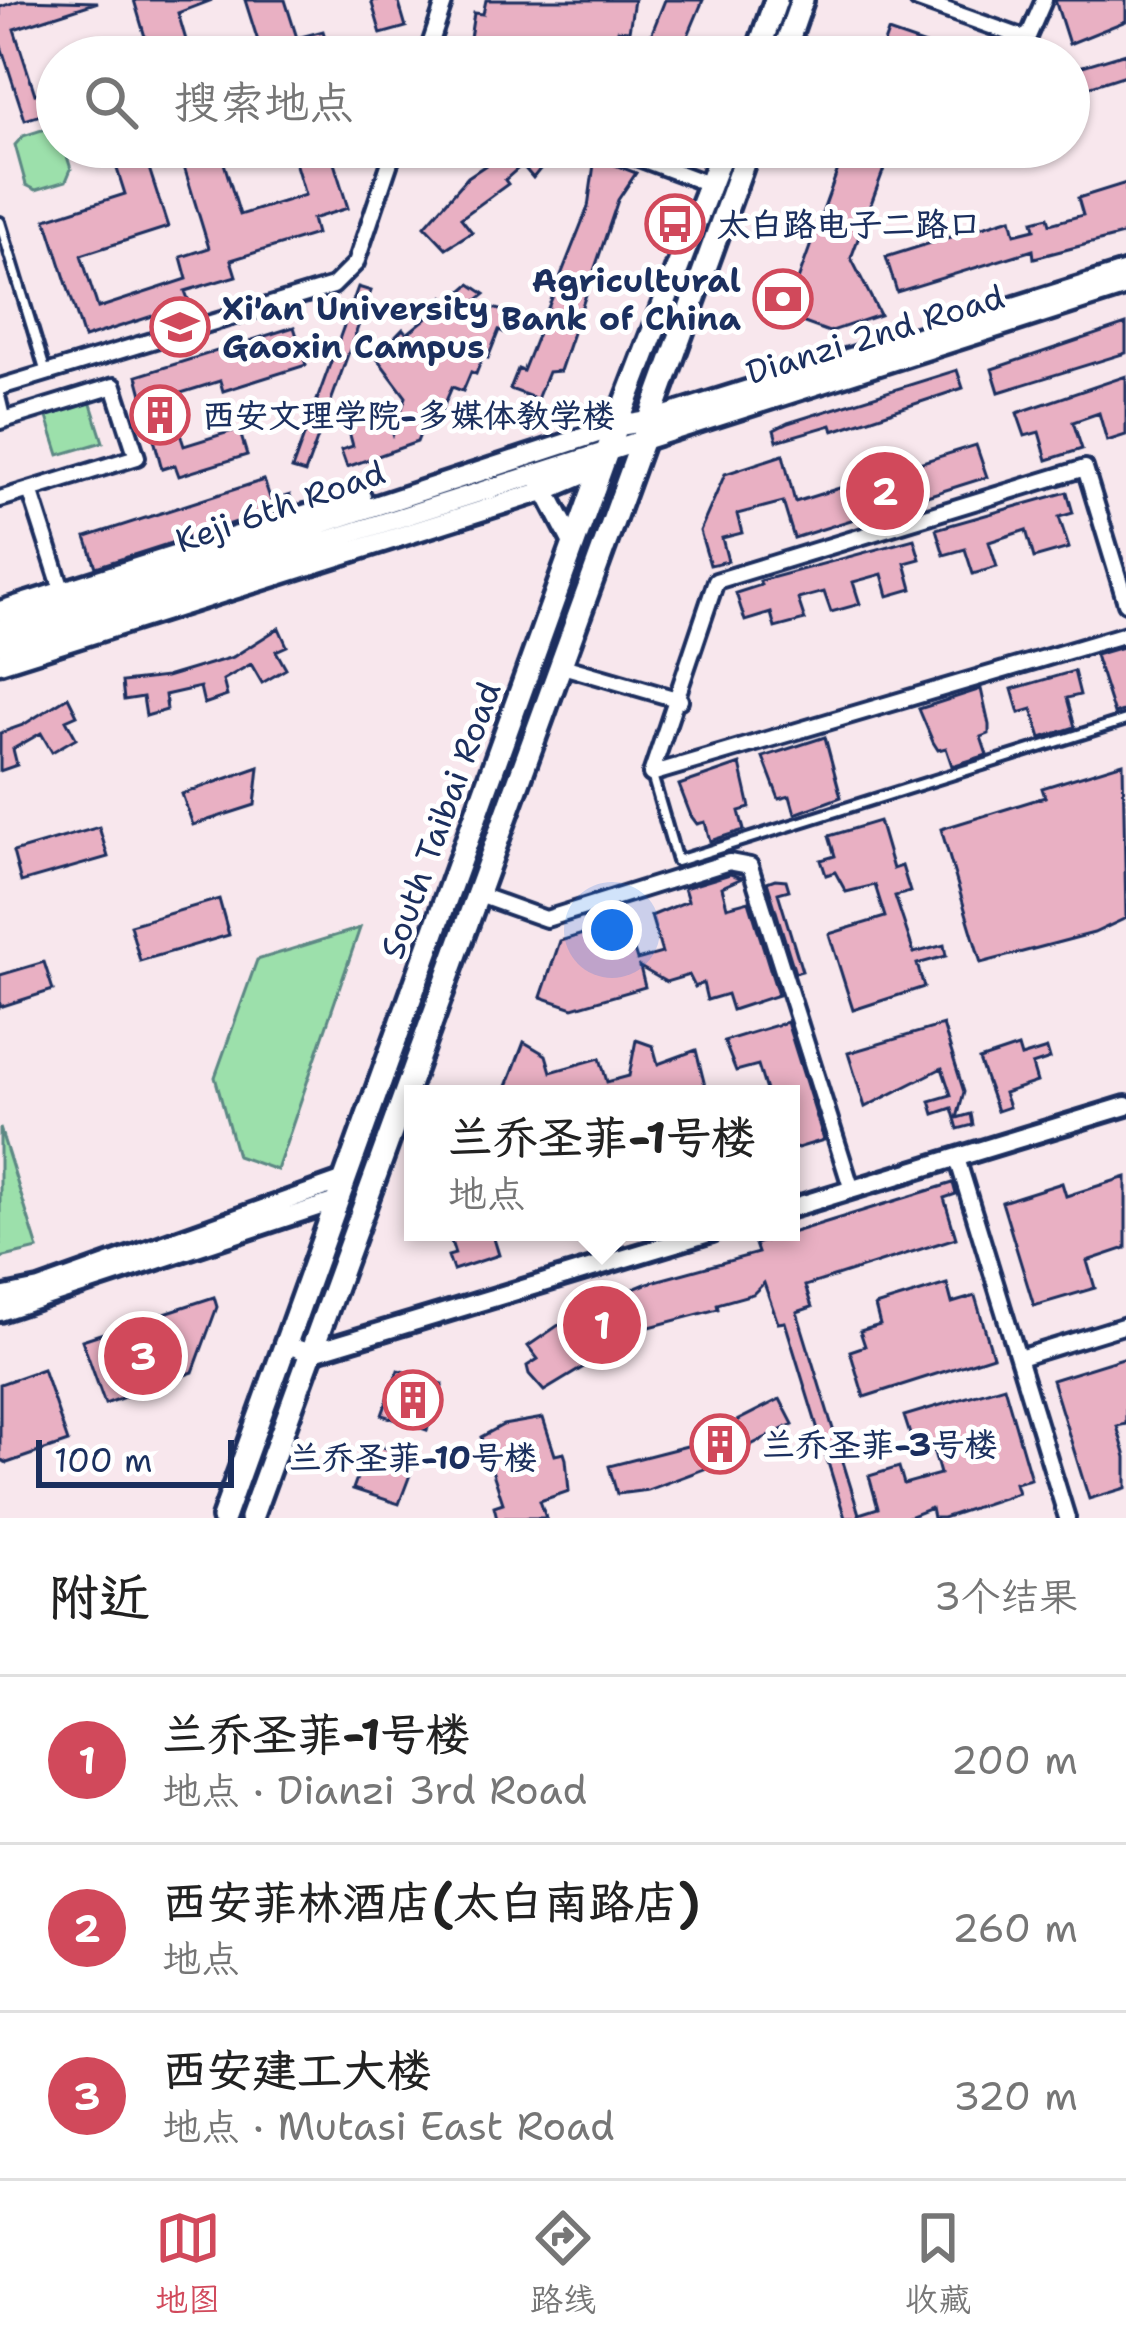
<!DOCTYPE html>
<html lang="zh">
<meta charset="utf-8">
<style>
body{margin:0;font-family:"Shantell Sans","LXGW WenKai TC",sans-serif;background:#f2f2f2;color:#222}
.scale{position:absolute;left:36px;bottom:30px;width:198px;box-sizing:border-box;padding-left:12px;border:6px solid #1b2f5e;border-top:0;font-size:33px;line-height:42px;white-space:nowrap;color:#1b2f5e;-webkit-text-stroke:9px #fff;paint-order:stroke}
.you{position:absolute;left:612px;top:930px;width:42px;height:42px;margin:-30px;border:9px solid #fff;border-radius:50%;background:#1a73e8;box-shadow:0 0 0 18px #1a73e833}
.badge{display:grid;place-items:center;width:78px;height:78px;border-radius:50%;background:#d1495b;color:#fff;font-size:39px;font-weight:700}
.pin{position:absolute;translate:-50% -50%;border:6px solid #fff;box-shadow:0 3px 12px #0006}
.popup{position:absolute;left:404px;top:1085px;width:396px;height:156px;box-sizing:border-box;display:grid;place-content:center;border-radius:0px;background:#fff;filter:drop-shadow(0 3px 9px #0005);font-size:39px;white-space:nowrap;color:#767676}
.popup b{font-size:45px;color:#222}
.popup::after{content:'';position:absolute;left:50%;top:100%;margin-left:-24px;border:24px solid transparent;border-top-color:#fff}
.list{margin:0;padding:0;list-style:none}
h2{display:flex;justify-content:space-between;align-items:center;height:156px;margin:0;padding:0 48px;font-size:51px}
h2 small{font-size:39px;font-weight:400;color:#767676}
.list li{display:grid;grid-template-columns:78px 1fr auto;gap:36px;align-items:center;box-sizing:border-box;height:168px;padding:0 48px;border-top:3px solid #e0e0e0}
.list b{display:block;font-size:45px;white-space:nowrap}
.list p{margin:0;font-size:39px;white-space:nowrap;color:#767676}
.list em{font-size:39px;font-style:normal;color:#767676}
.icon{flex:none;width:66px;height:66px;fill:none;stroke:currentColor;stroke-width:2;stroke-linecap:round;stroke-linejoin:round}
.map{position:relative;flex:none;width:1126px;height:1518px;overflow:hidden}
.search{position:absolute;background:#fff;box-shadow:0 3px 9px #0004;left:36px;right:36px;top:36px;height:132px;display:flex;align-items:center;gap:30px;box-sizing:border-box;padding:0 42px;border-radius:66px;color:#767676;font-size:45px}
.sheet{height:660px;background:#fff}
nav{display:flex;justify-content:space-around;align-items:center;box-sizing:border-box;height:168px;border-top:3px solid #e0e0e0;background:#fff;font-size:33px;color:#767676}
nav a{display:grid;justify-items:center;gap:6px}
nav .on{color:#d1495b}
.map>svg:first-child{display:block}
</style>
<div class="map">
<svg width="1126" height="1518" viewBox="0 0 1126 1518">
<rect width="100%" height="100%" fill="#f8e7ed"/>
<filter id="ink" filterUnits="userSpaceOnUse"><feTurbulence type="fractalNoise" baseFrequency=".00833" numOctaves="2"/><feDisplacementMap in="SourceGraphic" scale="24" xChannelSelector="R" yChannelSelector="G"/><feConvolveMatrix kernelMatrix="1 2 1 2 8 2 1 2 1" color-interpolation-filters="sRGB"/></filter>
<g filter="url(#ink)">
<path fill="#9ce0ab" stroke="#5c8884" stroke-width="3" d="M48,128L57,132V147H64L71,169L66,181L36,190L26,185L15,145L23,136Z
M90,401L103,442L59,455L46,414Z
M360,928L277,1170L237,1156L215,1077L257,960Z
M0,1128L38,1249L0,1258Z"/>
<path fill="#e9b0c3" stroke="#1b2f5e" stroke-width="3" fill-rule="evenodd" d="M21,0L98,2L14,29L35,94L57,87V110L25,120L0,43V7Z
M134,0H212L178,13L191,57H151Z
M245,0H285L297,38L323,31L331,57H263Z
M371,0H398L406,27L381,34Z
M486,0H634L629,31L618,30L613,57H506L468,51L474,13L483,14Z
M665,0H703L679,57L643,55Z
M1055,0H1126V21L1069,44Z
M888,32L955,55V57H879Z
M1126,53V75L1082,89L1086,102L1069,107V70Z
M110,147H219L240,215L305,195L292,152L329,147L348,208L312,219L316,234L231,260L236,276L185,291L190,304L84,338L46,219L125,194ZM178,147L209,248L181,257L187,279L98,308L81,255L168,227L146,159Z
M513,147H548L553,153L533,178L522,165L505,180L508,184L461,218L472,232L446,248L425,226L468,177Z
M846,147H892L851,258L880,315L829,332L785,316Z
M595,157L636,173L618,200L560,371L548,372L537,399L510,389L518,369L523,371L588,207Z
M1126,183V234L1034,258L1033,250L897,292L886,257L1011,218L1015,234L1035,229L1033,221L1048,217L1050,224L1083,215L1078,198Z
M470,284L485,294L475,302L515,315L505,333L499,330L488,358L483,356L476,374L471,372L463,391L452,387L440,415L429,411L417,442L347,467L341,450L353,446L348,428L387,413L393,434L406,397L376,357L403,329L407,334L440,307L444,297L449,302Z
M358,287L371,291L305,473L292,469Z
M1126,324V353L999,392L992,369Z
M294,327L306,365L223,391L220,381L168,397L184,446L239,429L247,455L179,476L175,465L162,469L137,376Z
M957,370L963,388L833,431L831,425L777,441L774,430L788,423Z
M1126,376V435L1107,441L1099,413L1073,422L1082,449L1047,460L1039,432L1025,436L1017,413Z
M976,445L987,477L794,538L783,502L737,514L742,533L722,538L728,561L710,565L700,531L725,474L783,455L795,502Z
M264,480L271,501L290,495L293,504L96,567L86,537Z
M1067,492L1073,513L1059,517L1069,548L1034,558L1026,530L989,542L997,567L973,574L965,549L944,555L936,529Z
M914,539L920,559L905,563L912,589L888,596L882,574L853,582L860,604L831,612L824,592L798,599L805,620L775,628L771,613L745,621L736,593L761,585L760,581Z
M279,628L287,646L276,651L286,669L262,683L251,664L223,680L227,696L204,704L200,687L165,695L167,710L146,716L143,697L124,700L122,682L166,677L233,657Z
M1126,646V710L1114,714L1095,655Z
M1074,671L1080,695L1067,698L1075,727L1041,738L1032,709L1019,713L1012,689Z
M981,689L989,725V734L981,737L987,755L952,766L946,748L938,750L933,742L919,709Z
M68,697L77,715L66,720L76,738L52,752L41,733L13,749L17,765L0,771V733L23,725Z
M825,737L841,797L795,814L790,796L779,799L763,757Z
M1123,763L1126,918L1094,933L981,963L941,829L1045,797L1042,788Z
M740,764L750,808L739,811L744,830L710,841L705,822L697,824L691,816L679,785Z
M259,767L255,805L193,825L182,794Z
M879,821L893,869L902,866L910,892L895,896L914,953L944,945L946,956L917,964L924,987L853,1010L829,934L885,917L875,885L846,892L835,872L826,875L821,860L835,856L829,836Z
M99,827L108,857L21,882L13,852Z
M730,874L742,878L722,887L727,907L749,901L778,995L732,1010L727,994L707,1000L703,983L695,987L689,975L666,982L640,967L645,987L573,1008L541,997L560,941L625,921L637,960L662,953L651,916L688,901L684,888Z
M775,879L786,880L789,890L778,893L802,971L795,973L767,882Z
M219,899L229,935L140,961L130,925Z
M44,962L53,990L0,1007V975Z
M787,1022L824,1140L791,1150V1094H767L758,1065L736,1071L724,1041Z
M943,1025L964,1092L957,1118L971,1114L973,1125L958,1129L952,1108L934,1114L930,1101L951,1095L942,1068L865,1107L848,1053Z
M636,1040L653,1046L658,1064L696,1050L707,1094H504L524,1042L546,1055L551,1072L600,1058L607,1082L629,1076Z
M1018,1047L1021,1057L1047,1049L1050,1059L1032,1065L1037,1082L1004,1093L1009,1107L997,1111L979,1060Z
M1126,1177V1248L1087,1261L1095,1288L1034,1306L1002,1202L1062,1183L1066,1196Z
M953,1183L956,1194L944,1198L956,1238L805,1286L812,1307L797,1312L859,1514L878,1508L869,1476L899,1467L904,1484L940,1474L932,1445L915,1450L904,1416L1004,1386L1031,1479L1015,1483L1018,1493L943,1518H933L931,1508L906,1518H845L785,1322L778,1323L764,1283L753,1294L717,1304L718,1309L627,1333L630,1339L544,1391L529,1374L527,1366L538,1359L528,1346L579,1311L648,1283L758,1253L755,1244Z
M455,1232H492L499,1255L453,1270L448,1256L455,1254L450,1238Z
M947,1284L952,1303L975,1296L993,1356L864,1397L850,1351L865,1346L860,1331L880,1325L875,1306Z
M214,1297L217,1307L193,1372L105,1404L82,1340Z
M1126,1357V1424L1117,1426L1126,1457V1488L1089,1499L1052,1380Z
M43,1369L68,1442L7,1463L0,1459V1384Z
M398,1370L443,1384L427,1430L382,1415Z
M780,1399L793,1424L745,1448L747,1453L648,1490L617,1494L609,1466L687,1446Z
M543,1418L555,1455L564,1453L566,1459L569,1491L540,1501L546,1518H497L494,1506L503,1503L481,1437L503,1425Z
M370,1442L416,1459L399,1504L353,1489Z"/>
<g fill="none" stroke-linecap="round" stroke-linejoin="round">
<g stroke="#1b2f5e" stroke-width="16">
<path id="service" d="M0,222L46,373
M0,396L5,417
M652,775L677,861L1126,720"/>
</g>
<g stroke="#1b2f5e" stroke-width="22">
<path id="minor" d="M918,0L1027,39L1044,0
M426,57L445,0
M609,147L711,185
M0,387L333,286L356,263L395,147
M0,421L114,386L137,457L0,499
M30,490L65,599
M1126,603L1085,468L716,581L651,774L1126,634
M559,665L680,700
M476,894L546,919L729,862L750,866L852,1190
M957,1158L1067,1518
M1019,1358L1126,1325"/>
</g>
<g stroke="#1b2f5e" stroke-width="26">
<path id="tertiary" d="M791,1208L1126,1106
M0,1297L39,1289L347,1179
M0,1312L339,1200
M287,1345L310,1353L712,1232"/>
</g>
<g stroke="#1b2f5e" stroke-width="27">
<path id="secondary" d="M541,482L574,545
M0,611L361,497
M0,629L619,426L649,421L1126,272
M0,645L1126,286
M0,663L547,490L601,467"/>
</g>
<g stroke="#1b2f5e" stroke-width="30">
<path id="primary" d="M756,57L776,0
M782,57L802,0
M223,1518L608,449L724,147
M251,1518L749,147"/>
</g>
<use href="#service" stroke="#fff" stroke-width="8"/>
<use href="#minor" stroke="#fff" stroke-width="14"/>
<use href="#tertiary" stroke="#fff" stroke-width="16"/>
<use href="#secondary" stroke="#fff" stroke-width="18"/>
<use href="#primary" stroke="#fff" stroke-width="21"/>
</g>
</g>
<defs>
<g id="bus-ring" transform="scale(3)"><circle r="9.5" fill="#fff" stroke="#d1495b" stroke-width="1.5"/><path d="M-5-6H5V4H4V6H2V4H-2V6H-4V4H-5ZM-3.5-4V0h7V-4ZM-3.5 1.2v1.5H-2V1.2ZM2 1.2v1.5H3.5V1.2Z" fill="#d1495b"/></g>
<g id="bank-ring" transform="scale(3)"><circle r="9.5" fill="#fff" stroke="#d1495b" stroke-width="1.5"/><path d="M-6-4H6V4H-6ZM0-2.3a2.3 2.3 0 1 0 0 4.6a2.3 2.3 0 1 0 0-4.6Z" fill="#d1495b"/></g>
<g id="university-ring" transform="scale(3)"><circle r="9.5" fill="#fff" stroke="#d1495b" stroke-width="1.5"/><path d="M0-5L7-2L0 1L-7-2ZM-4 1L0 2.5L4 1V4Q0 6-4 4Z" fill="#d1495b"/></g>
<g id="building-ring" transform="scale(3)"><circle r="9.5" fill="#fff" stroke="#d1495b" stroke-width="1.5"/><path d="M-4-6H4V6H1V3H-1V6H-4ZM-2.5-4.3h1.7v1.8h-1.7ZM.8-4.3h1.7v1.8H.8ZM-2.5-1h1.7V.8h-1.7ZM.8-1h1.7V.8H.8Z" fill="#d1495b"/></g>
</defs>
<g fill-rule="evenodd">
<use href="#bus-ring" x="675" y="224"/>
<use href="#bank-ring" x="783" y="299"/>
<use href="#university-ring" x="180" y="327"/>
<use href="#building-ring" x="160" y="415"/>
<use href="#building-ring" x="413" y="1400"/>
<use href="#building-ring" x="720" y="1444"/>
</g>
<g text-anchor="middle" stroke-width="10" stroke-linejoin="round" paint-order="stroke">
<g font-size="33" font-weight="bold" fill="#1b2f5e" stroke="#fff" text-anchor="start">
<text x="717" y="236">太白路电子二路口</text>
<text x="741" y="292" text-anchor="end">Agricultural<tspan x="741" dy="38">Bank of China</tspan></text>
<text x="222" y="320">Xi'an University<tspan x="222" dy="38">Gaoxin Campus</tspan></text>
<text x="202" y="427">西安文理学院-多媒体教学楼</text>
<text x="762" y="1456">兰乔圣菲-3号楼</text>
<text x="413" y="1469" text-anchor="middle">兰乔圣菲-10号楼</text>
</g>
<g font-size="33" fill="#1b2f5e" stroke="#fff">
<text transform="translate(875 334) rotate(-17)" y="12">Dianzi 2nd Road</text>
<text transform="translate(280 506) rotate(-19)" y="12">Keji 6th Road</text>
<text transform="translate(440 820) rotate(-70)" y="12">South Taibai Road</text>
</g>
</g>
</svg>
<div class="scale">100 m</div>
<div class="you"></div>
<div class="pin badge" style="left:602px;top:1325px">1</div>
<div class="popup"><b>兰乔圣菲-1号楼</b>地点</div>
<div class="pin badge" style="left:885px;top:491px">2</div>
<div class="pin badge" style="left:143px;top:1356px">3</div>
<div class="search"><svg class="icon" aria-label="search" viewBox="0 0 24 24"><circle cx="10" cy="10" r="6"/><path d="M15 15l6 6"/></svg>搜索地点</div>
</div>
<section class="sheet">
<h2>附近<small>3个结果</small></h2>
<ul class="list">
<li><span class="badge">1</span><div><b>兰乔圣菲-1号楼</b><p>地点 · Dianzi 3rd Road</p></div><em>200 m</em></li>
<li><span class="badge">2</span><div><b>西安菲林酒店(太白南路店)</b><p>地点</p></div><em>260 m</em></li>
<li><span class="badge">3</span><div><b>西安建工大楼</b><p>地点 · Mutasi East Road</p></div><em>320 m</em></li>
</ul>
</section>
<nav>
<a class="on"><svg class="icon" aria-label="map" viewBox="0 0 24 24"><path d="M3 6l6-2 6 2 6-2v14l-6 2-6-2-6 2zM9 4v14M15 6v14"/></svg>地图</a>
<a><svg class="icon" aria-label="directions" viewBox="0 0 24 24"><path d="M12 3l9 9-9 9-9-9zM9 14v-3h6M13 9l2 2-2 2"/></svg>路线</a>
<a><svg class="icon" aria-label="saved" viewBox="0 0 24 24"><path d="M7 4h10v16l-5-4-5 4z"/></svg>收藏</a>
</nav>
